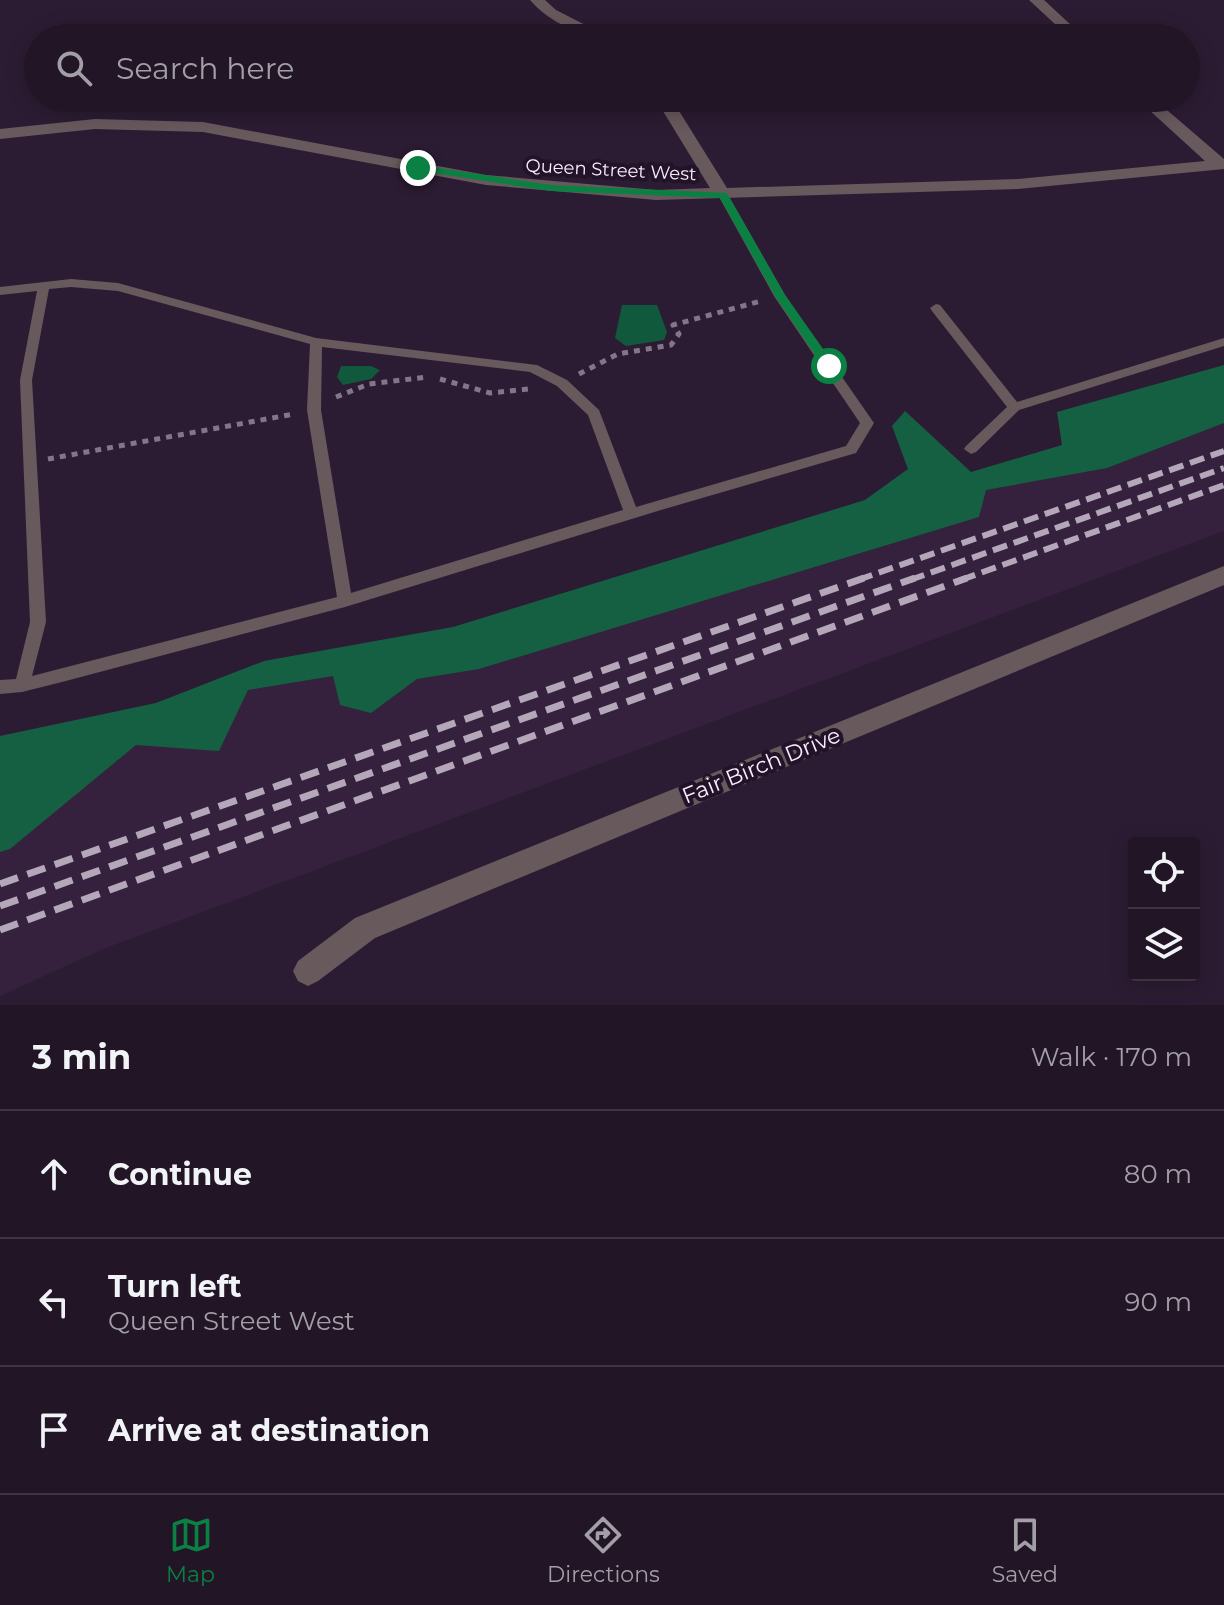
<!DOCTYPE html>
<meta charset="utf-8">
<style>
body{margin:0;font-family:Montserrat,sans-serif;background:#2d2232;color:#f1f3f6}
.controls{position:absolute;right:24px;bottom:24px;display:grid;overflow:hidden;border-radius:8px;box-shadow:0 4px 20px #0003}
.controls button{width:72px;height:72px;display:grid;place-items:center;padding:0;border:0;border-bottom:2px solid #3e3443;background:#211526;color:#f1f3f6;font:40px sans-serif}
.stop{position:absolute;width:24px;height:24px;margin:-18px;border:6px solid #0b8043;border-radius:50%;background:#fff}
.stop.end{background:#0b8043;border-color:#fff;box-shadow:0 2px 8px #0008}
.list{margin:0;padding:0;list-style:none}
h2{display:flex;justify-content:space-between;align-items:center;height:104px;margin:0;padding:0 32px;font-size:34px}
h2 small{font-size:26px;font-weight:400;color:#a29fa7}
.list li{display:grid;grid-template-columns:52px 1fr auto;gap:24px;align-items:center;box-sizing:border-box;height:128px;padding:0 32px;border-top:2px solid #3e3443}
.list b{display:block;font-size:30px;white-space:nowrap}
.list p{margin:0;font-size:26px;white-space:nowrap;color:#a29fa7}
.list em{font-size:26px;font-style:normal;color:#a29fa7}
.icon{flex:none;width:44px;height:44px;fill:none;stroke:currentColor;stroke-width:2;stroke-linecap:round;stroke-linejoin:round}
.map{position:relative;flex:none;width:1224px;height:1005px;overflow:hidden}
.search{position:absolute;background:#211526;box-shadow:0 4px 20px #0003;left:24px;right:24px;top:24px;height:88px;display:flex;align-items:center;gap:20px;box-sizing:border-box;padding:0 28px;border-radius:44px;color:#a29fa7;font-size:30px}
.sheet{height:488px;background:#211526}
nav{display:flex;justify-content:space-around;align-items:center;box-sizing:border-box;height:112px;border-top:2px solid #3e3443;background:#211526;font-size:22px;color:#a29fa7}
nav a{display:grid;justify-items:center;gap:4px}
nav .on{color:#0b8043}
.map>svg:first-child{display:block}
</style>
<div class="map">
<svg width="1224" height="1005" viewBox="0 0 1224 1005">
<rect width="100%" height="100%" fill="#2c1c33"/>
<path fill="#35213e" d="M1224,365V531L103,949L0,996V736L156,703L264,661L453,627L865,500L908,469L892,426L905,411L971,472L1062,445L1057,412Z"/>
<path fill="#10593d" d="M622,305H657L667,332L664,340L626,346L615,338Z
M341,366H371L380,370L371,379L343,385L337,377Z"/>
<path fill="#155f42" d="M1224,365V423L1107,468L986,490L979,517L479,669L417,679L371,713L340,705L333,676L248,690L219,751L136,745L10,849L0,852V736L156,703L264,661L453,627L865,500L908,469L892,426L905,411L971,472L1062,445L1057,412Z"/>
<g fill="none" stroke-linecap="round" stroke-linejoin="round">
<path stroke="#84768a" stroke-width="5" stroke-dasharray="6 6" stroke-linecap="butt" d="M579,374L618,354L671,345L679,334L673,325L761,301
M440,379L490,393L528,389
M336,397L369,384L427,377
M48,459L294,414"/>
<path fill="#68595d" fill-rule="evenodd" d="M723,192L728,195L785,295L874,423L856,453L661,510L345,607L62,682L22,692L0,694V680L16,679L30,622L20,380L37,291L0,295V287L71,279L118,283L316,338L537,365L567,380L599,410L636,507L846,446L860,423L774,296L718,195ZM71,287L118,291L310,344L307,410L337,597L32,676L46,622L32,380L49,289ZM322,347L530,372L557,386L588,415L623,510L351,593L321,410Z
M936,304L940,305L1017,402L1224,338V346L1019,410L976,452L971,454L964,449L966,446L1007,407L932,311L930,308Z"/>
<path fill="#68595d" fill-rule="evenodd" d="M530,0H545L556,10L611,38C582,38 549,22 530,0Z
M1029,0H1044L1085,38H1070Z
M655,98H671L727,188L1018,179L1205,161L1136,98H1153L1224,159V169L1018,189L656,200L486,185L203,132L95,129L0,139V129L95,119L203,122L486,175L656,190L710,188Z
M1224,566V585L375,938L318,981L308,986L298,981L293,971L298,961L355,918Z"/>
<path stroke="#b3a7b9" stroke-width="6" stroke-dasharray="15 7" stroke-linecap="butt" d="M858,580L1224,451
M910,580L1224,468
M961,580L1224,485"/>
<path stroke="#b3a7b9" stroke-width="7" stroke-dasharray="19 10" stroke-linecap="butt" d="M0,884L864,578
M0,906L915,578
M0,930L967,578"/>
</g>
<path fill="#0b8043" d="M418,165L551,185L727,193L785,295L835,366L825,369L775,296L720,198L551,191L414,170Z"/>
<g text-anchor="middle" stroke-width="8" stroke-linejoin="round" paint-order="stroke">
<g font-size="18" fill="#f9eefe" stroke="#221329">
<text transform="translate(611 170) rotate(3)" y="6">Queen Street West</text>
</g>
<g font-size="22" fill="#f9eefe" stroke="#221329">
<text transform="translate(761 765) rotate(-22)" y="8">Fair Birch Drive</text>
</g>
</g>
</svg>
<div class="controls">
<button><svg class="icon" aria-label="locate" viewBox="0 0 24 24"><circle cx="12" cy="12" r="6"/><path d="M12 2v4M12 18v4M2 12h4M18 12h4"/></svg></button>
<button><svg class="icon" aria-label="layers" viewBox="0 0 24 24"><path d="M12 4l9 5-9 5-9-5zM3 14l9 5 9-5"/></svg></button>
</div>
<div class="stop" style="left:829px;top:366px"></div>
<div class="stop end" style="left:418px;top:168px"></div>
<div class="search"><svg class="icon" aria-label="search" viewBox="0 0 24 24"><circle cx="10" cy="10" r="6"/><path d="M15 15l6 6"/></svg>Search here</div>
</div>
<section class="sheet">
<h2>3 min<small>Walk · 170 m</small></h2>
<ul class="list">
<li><svg class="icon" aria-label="ahead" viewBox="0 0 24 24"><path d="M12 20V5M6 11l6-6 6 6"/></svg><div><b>Continue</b></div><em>80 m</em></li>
<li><svg class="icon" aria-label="left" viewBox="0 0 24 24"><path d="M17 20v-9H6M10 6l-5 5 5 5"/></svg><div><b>Turn left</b><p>Queen Street West</p></div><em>90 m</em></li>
<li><svg class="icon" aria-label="arrive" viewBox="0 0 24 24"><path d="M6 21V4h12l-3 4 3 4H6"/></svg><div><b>Arrive at destination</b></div></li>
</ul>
</section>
<nav>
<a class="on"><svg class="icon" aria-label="map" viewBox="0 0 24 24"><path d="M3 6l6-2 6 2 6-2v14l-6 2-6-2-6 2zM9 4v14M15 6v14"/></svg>Map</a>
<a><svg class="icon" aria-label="directions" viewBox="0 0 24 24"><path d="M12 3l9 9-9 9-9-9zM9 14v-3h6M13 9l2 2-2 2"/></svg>Directions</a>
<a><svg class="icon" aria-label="saved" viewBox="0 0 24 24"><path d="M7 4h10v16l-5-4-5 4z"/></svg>Saved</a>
</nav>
